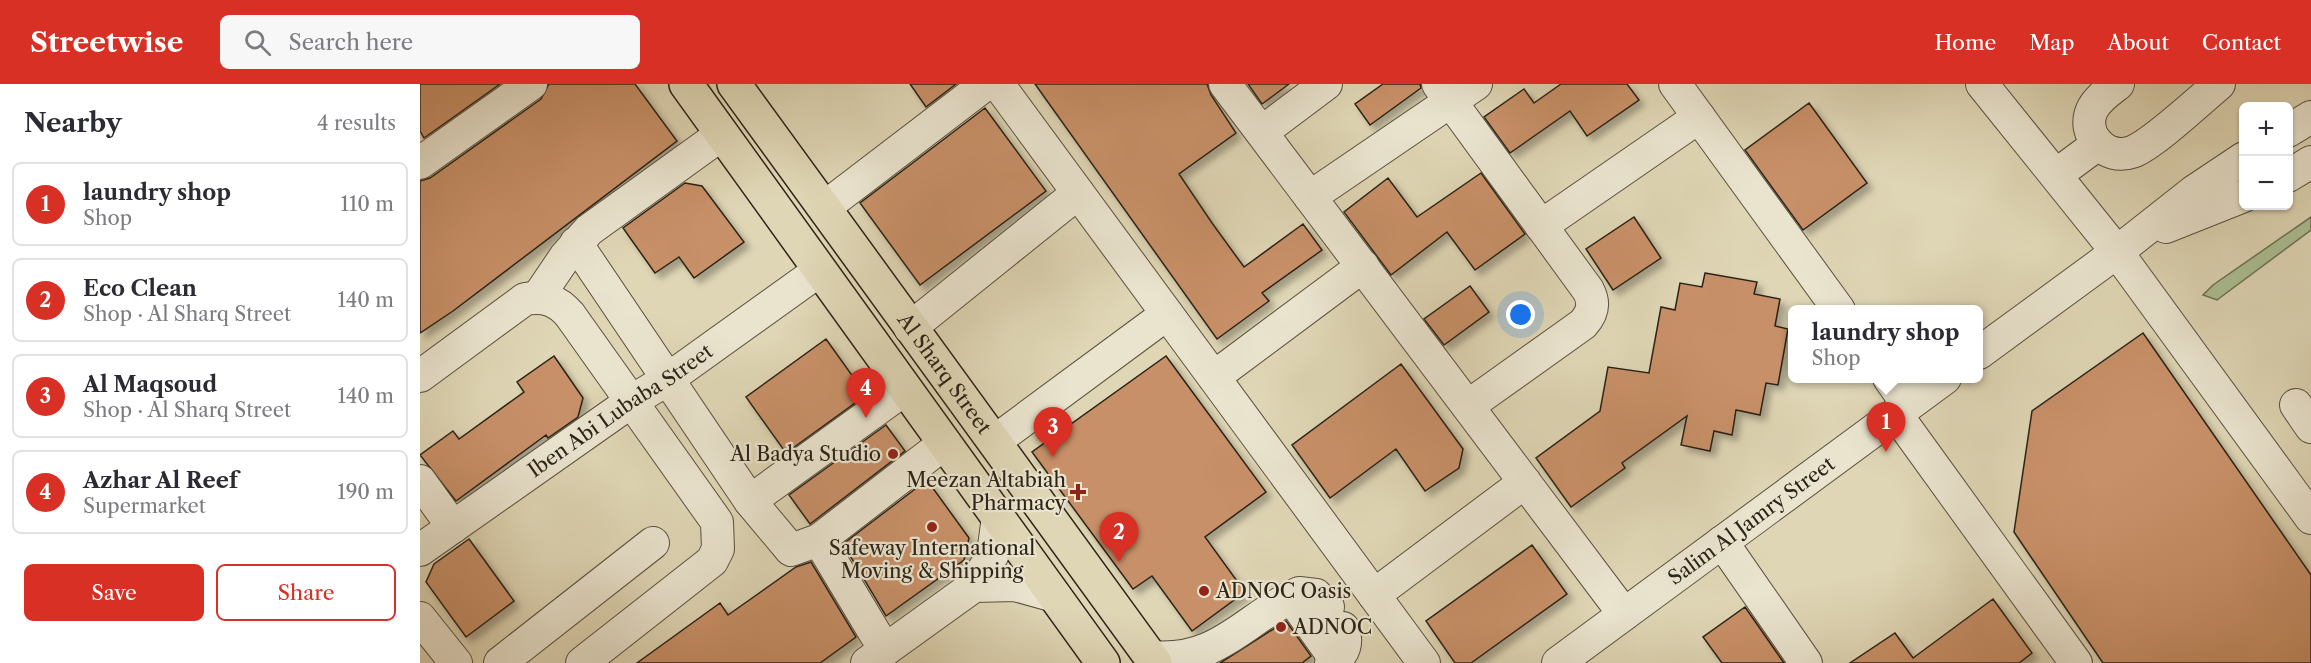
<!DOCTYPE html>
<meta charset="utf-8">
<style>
body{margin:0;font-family:"Libre Caslon Text",serif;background:#f7f7f7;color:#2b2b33}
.controls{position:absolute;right:18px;top:18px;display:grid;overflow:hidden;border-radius:9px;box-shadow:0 2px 4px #0004}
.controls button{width:54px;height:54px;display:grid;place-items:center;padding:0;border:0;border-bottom:2px solid #e1e1e2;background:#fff;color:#2b2b33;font:30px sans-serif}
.you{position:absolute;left:1101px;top:231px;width:21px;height:21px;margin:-15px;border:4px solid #fff;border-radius:50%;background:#1a73e8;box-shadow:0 0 0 9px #1a73e833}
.badge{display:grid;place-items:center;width:39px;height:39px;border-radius:50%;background:#d93025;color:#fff;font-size:20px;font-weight:700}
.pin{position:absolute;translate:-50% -50px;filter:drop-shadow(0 2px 3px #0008)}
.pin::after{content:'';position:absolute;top:32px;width:21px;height:18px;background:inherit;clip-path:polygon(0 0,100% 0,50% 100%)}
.popup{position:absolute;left:1368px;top:221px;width:195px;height:78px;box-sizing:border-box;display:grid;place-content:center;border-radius:9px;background:#fff;filter:drop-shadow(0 2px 4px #0005);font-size:20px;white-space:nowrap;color:#7c7c81}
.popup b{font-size:22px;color:#2b2b33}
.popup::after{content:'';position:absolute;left:50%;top:100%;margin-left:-12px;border:12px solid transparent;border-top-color:#fff}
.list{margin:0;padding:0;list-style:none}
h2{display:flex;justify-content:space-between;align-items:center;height:78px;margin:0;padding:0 24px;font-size:26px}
h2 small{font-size:20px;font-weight:400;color:#7c7c81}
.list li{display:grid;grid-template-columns:39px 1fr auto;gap:18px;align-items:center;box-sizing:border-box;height:84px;margin:0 12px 12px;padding:0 12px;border:2px solid #e1e1e2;border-radius:9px}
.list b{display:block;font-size:22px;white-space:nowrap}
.list p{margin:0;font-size:20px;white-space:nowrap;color:#7c7c81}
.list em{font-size:20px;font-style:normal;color:#7c7c81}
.actions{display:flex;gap:12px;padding:18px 24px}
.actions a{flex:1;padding:14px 0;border:2px solid #d93025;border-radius:9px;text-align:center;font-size:21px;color:#d93025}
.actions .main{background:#d93025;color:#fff}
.icon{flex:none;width:33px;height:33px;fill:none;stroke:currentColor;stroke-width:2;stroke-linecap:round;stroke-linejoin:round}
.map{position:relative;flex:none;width:1891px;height:579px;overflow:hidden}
header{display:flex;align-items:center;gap:36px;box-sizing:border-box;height:84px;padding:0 30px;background:#d93025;color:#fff}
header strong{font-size:28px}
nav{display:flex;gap:33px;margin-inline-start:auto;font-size:21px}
.search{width:420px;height:54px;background:#f7f7f7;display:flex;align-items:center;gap:15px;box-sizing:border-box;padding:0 21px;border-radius:9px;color:#7c7c81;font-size:22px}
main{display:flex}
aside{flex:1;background:#fff}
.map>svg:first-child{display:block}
</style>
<header>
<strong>Streetwise</strong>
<div class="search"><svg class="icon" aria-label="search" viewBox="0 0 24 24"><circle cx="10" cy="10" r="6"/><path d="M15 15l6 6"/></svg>Search here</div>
<nav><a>Home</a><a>Map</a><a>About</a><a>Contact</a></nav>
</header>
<main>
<aside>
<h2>Nearby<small>4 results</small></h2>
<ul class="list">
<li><span class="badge">1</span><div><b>laundry shop</b><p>Shop</p></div><em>110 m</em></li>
<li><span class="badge">2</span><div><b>Eco Clean</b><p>Shop · Al Sharq Street</p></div><em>140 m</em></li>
<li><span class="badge">3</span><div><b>Al Maqsoud</b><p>Shop · Al Sharq Street</p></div><em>140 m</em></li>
<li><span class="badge">4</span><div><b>Azhar Al Reef</b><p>Supermarket</p></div><em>190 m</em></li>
</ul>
<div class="actions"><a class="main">Save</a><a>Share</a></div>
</aside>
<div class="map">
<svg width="1891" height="579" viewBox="0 0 1891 579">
<defs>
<filter id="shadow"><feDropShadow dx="5.5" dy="5.5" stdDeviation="3" flood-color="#0004"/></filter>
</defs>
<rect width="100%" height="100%" fill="#dfd6b5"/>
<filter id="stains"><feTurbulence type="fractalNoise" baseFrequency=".00333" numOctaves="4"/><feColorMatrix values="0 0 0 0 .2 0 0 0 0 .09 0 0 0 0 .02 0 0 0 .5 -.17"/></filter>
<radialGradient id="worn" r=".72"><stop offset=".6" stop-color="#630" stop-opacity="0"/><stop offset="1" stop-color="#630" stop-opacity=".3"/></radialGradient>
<path fill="#abbf92" stroke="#6c7155" stroke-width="1.5" d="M1891,133V146L1797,216L1783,211L1793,201Z"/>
<path fill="#c89068" stroke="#2c2318" stroke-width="1.5" filter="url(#shadow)" d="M0,0H80L4,54L0,47Z
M129,0H215L257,57L33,227L0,249V97L10,94L121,15Z
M490,0H536L506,23Z
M615,0H787L791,11L816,49L759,90L792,139L824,183L883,140L902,166L842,209L849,217L797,255Z
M828,0H869L842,20Z
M963,0H1000L1001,4L950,41L935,20Z
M1141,0H1207L1219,16L1167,52L1150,27L1090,69L1064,33L1104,5L1114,19Z
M1389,19L1447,99L1383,146L1325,66Z
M565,24L626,107L500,201L440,119Z
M1061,89L1105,150L1055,186L1027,148L971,191L924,128L968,94L997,133Z
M265,99L282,102L324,158L274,194L259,173L235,189L203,144Z
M1214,133L1241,174L1193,206L1166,165Z
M1285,189L1337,198L1334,210L1360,215L1355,242L1368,245L1358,301L1346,299L1340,331L1316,326L1312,351L1294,347L1290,367L1261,361L1267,332L1202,379L1205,384L1151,423L1116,374L1180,327L1188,283L1229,289L1241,223L1255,226L1260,199L1282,203Z
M1050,202L1069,228L1024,261L1004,235Z
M1723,249L1891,491V579H1683L1594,448L1612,327Z
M406,255L446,311L366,369L326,313Z
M134,272L163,314L158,333L128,354L126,351L36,417L0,371L33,347L39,355L104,308L97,298Z
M746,272L846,408L785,453L825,508L772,547L732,492L713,505L612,368Z
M981,280L1043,365L1039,384L1005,407L976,365L910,414L872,361Z
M466,341L485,367L390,440L369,411Z
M507,396L549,454L544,476L466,532L423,460Z
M49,455L94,517L46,553L6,498L14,480Z
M1112,461L1147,510L1051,579H1035L1006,537Z
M391,478L436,553L400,579H217L300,519L308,531L376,483Z
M1573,515L1612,569L1599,579H1430L1475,549L1493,574Z
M1325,523L1364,579H1302L1283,553Z
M866,537L891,572L882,579H800Z"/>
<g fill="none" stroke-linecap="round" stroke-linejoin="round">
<g stroke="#59503f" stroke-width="34">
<g id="minor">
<path d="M578,0L1004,579"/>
<path d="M805,0L1204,530"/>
<path d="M1018,0L1168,206C1175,219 1173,229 1163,240L1048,322"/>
<path d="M1255,0L1419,226"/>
<path d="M1562,0L1697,168L1891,434"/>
<path d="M1698,0C1689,7 1677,15 1672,26C1661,51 1686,77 1712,68C1732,61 1780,16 1799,0"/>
<path d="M1868,47L1891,33"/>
<path d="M842,48L906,0"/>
<path d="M0,79L111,0"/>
<path d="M1636,91L1678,60"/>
<path d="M1868,92L1891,78"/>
<path d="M890,113L1056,0"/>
<path d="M405,123L566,0"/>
<path d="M1121,142L1279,33"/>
<path d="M1746,143L1824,112"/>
<path d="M156,159L330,417L371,466L399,456L465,566"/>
<path d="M118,213L145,173L169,146L302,50"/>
<path d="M490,244L658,109"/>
<path d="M1559,269L1697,168L1773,108L1824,74"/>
<path d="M0,292L105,215C125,212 137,216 150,231L297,438L298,465L292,477L162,579"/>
<path d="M794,293L943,182"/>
<path d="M1469,294L1488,321"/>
<path d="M1876,321L1891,343"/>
<path d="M1476,330L1656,579"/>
<path d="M575,357L747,230"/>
<path d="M0,397L33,443"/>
<path d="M330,417L485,305"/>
<path d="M399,456L525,359"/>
<path d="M1302,458L1386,579"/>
<path id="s1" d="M0,466L212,317L248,295L400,186"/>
<path d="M554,502L595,501L635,512"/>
<path d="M954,511L1105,398"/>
<path d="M871,513L916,576"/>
<path d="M0,534L36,579"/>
<path d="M731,573C799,579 824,535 879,509L896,511L908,523"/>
<path d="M80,579L233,459"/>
<path d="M447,579L554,502L573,470L578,433"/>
<path d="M911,579C924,570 928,559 923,544"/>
<path id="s2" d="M1138,579L1525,294"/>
</g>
</g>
<g stroke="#2c2318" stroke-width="36">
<g id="major">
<path d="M266,0L683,579"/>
<path id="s3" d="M314,0L735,579"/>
</g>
</g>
<use href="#minor" stroke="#eae4cf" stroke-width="32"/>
<use href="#major" stroke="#dfd6b5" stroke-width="33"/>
</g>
<g fill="#8f2418" stroke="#eae4cf" stroke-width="2">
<circle cx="473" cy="370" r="6"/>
<path d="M655 399h6v6h6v6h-6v6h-6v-6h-6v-6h6z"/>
<circle cx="512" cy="443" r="6"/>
<circle cx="784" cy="507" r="6"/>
<circle cx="861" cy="543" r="6"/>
</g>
<g text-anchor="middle" stroke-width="4.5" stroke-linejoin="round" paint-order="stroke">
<g font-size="20" fill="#2c2318" stroke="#eae4cf">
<text dy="7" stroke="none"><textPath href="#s3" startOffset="358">Al Sharq Street</textPath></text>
<text dy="7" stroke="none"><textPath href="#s1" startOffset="244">Iben Abi Lubaba Street</textPath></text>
<text dy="7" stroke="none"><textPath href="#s2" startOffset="240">Salim Al Jamry Street</textPath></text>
</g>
<g font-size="20" fill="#2c2318" stroke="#eae4cf" text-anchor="end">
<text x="461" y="377">Al Badya Studio</text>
<text x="646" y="403">Meezan Altabiah<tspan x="646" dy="23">Pharmacy</tspan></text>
<text x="512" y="471" text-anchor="middle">Safeway International<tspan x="512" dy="23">Moving &amp; Shipping</tspan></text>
<text x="796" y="514" text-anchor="start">ADNOC Oasis</text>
<text x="873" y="550" text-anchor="start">ADNOC</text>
</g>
</g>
<rect width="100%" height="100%" filter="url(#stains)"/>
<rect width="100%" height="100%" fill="url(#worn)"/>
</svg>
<div class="controls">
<button>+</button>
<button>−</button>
</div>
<div class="you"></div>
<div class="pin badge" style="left:1466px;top:368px">1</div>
<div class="popup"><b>laundry shop</b>Shop</div>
<div class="pin badge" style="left:699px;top:478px">2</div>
<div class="pin badge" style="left:633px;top:373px">3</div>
<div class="pin badge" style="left:446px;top:334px">4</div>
</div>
</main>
